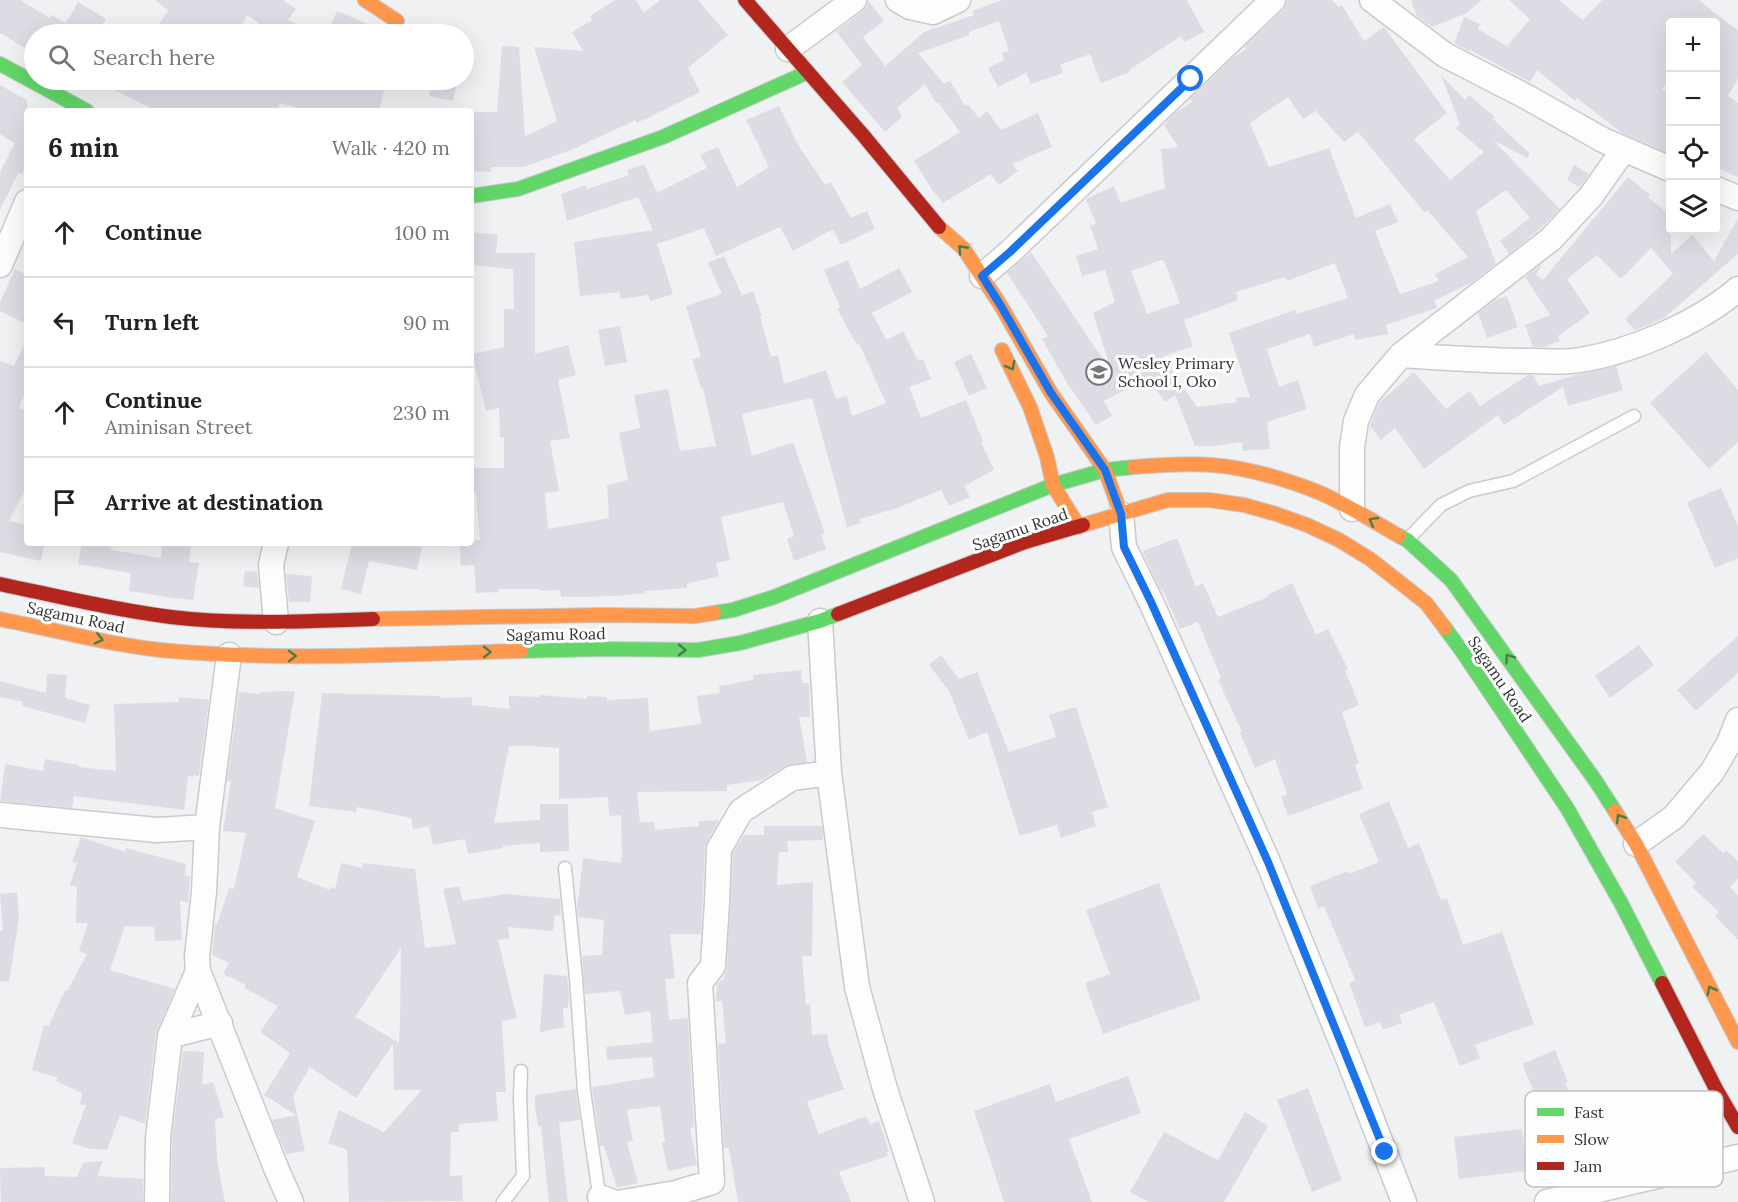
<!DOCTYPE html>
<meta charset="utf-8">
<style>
body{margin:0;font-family:Lora,serif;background:#f2f2f2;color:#222}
.controls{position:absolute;right:18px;top:18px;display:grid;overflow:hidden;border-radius:6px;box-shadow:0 6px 24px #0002}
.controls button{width:54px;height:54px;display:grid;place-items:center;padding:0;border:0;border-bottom:2px solid #e0e0e0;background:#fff;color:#222;font:30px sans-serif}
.stop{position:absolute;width:18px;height:18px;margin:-14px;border:4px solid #1a73e8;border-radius:50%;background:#fff}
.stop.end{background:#1a73e8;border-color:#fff;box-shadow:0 2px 6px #0008}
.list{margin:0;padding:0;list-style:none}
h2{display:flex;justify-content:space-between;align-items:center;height:78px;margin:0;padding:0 24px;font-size:26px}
h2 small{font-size:20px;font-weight:400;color:#767676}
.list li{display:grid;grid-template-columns:39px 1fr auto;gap:18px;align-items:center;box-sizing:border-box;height:90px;padding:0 24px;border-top:2px solid #e0e0e0}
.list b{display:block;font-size:22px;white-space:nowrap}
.list p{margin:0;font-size:20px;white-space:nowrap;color:#767676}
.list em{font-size:20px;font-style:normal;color:#767676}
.icon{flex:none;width:33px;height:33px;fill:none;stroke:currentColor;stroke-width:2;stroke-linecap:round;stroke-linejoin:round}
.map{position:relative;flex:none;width:1738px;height:1202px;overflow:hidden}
.search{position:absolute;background:#fff;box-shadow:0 6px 24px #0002;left:24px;top:24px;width:450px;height:66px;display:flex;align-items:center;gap:15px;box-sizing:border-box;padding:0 21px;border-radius:33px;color:#767676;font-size:22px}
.panel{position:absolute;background:#fff;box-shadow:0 6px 24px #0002;left:24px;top:108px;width:450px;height:438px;border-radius:6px}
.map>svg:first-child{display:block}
</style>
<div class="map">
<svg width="1738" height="1202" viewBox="0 0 1738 1202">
<rect width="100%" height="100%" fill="#f0f1f3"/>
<path fill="#dedbe5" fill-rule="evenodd" d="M0,0H20L50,18L52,15L66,23L78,2L106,19L97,34H34V51L28,47L27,49L0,33Z
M155,0H283L296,9L288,20L316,34H275L247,15L237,34H206L185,23L178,34H153L168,10Z
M615,0H636L644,13L660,0H698L728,35L688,68L700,92L637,123L636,120L571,150L524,167H491V172L471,171V112H497L502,46L519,47L525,136L557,121L534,47L583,51L572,32L592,20L590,16Z
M868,0L884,21L863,37L885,66L924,32L974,15L972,11L1002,0H1187L1204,32L1184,42L1181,36L1129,70L1130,72L1101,83L1090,54L1060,65L1063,73L1031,84L1026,73L998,87L988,68L1004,60L1002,53L1009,51L999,21L969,32L970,35L918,53L944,84L950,81L965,106L968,104L979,118L987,111L1001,130L1038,113L1052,147L1012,164L1018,171L999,185L991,174L943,203L933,191L914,161L960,132L938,102L936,103L925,84L897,108L902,117L885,132L842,82L862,65L836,31L863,11L867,6Z
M1287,0H1332L1339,7L1342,5L1364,41L1384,27L1447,113L1414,139L1450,180L1484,152L1455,128L1460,125L1441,75L1465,100L1469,95L1495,117L1493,119L1530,154L1527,158L1493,140L1560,209L1541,228L1509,254L1500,241L1530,218L1506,190L1476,211L1496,264L1468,285V284L1434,301L1437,308L1386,325L1388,334L1355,340L1354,334L1314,347L1310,334L1267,349L1279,387L1298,380L1307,409L1267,422L1270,449L1243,451L1242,442L1213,446H1195L1175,395L1165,402L1148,378L1104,401L1112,416L1096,425L1067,383L1042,339L1048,336L1007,273L1031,252L1112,373L1093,313L1115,302L1105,270L1082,276L1076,256L1098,249L1090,225L1096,224L1086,199L1114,186L1121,203L1165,188L1161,149L1178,147L1164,125L1175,113L1192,102L1190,99L1234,57L1246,49L1244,47L1283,10L1286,5ZM1288,97L1303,119L1315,111L1313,108L1344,142L1358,132L1425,213L1427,210L1468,257L1435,274L1439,281L1400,294L1375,231L1398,222L1390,204L1356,218L1329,148L1269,167L1250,123ZM1161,260L1164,261L1180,303L1147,314L1131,271ZM1335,263L1348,298L1296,314L1295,310L1229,333L1250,397L1236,398L1237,402L1197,407L1162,357L1193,346L1184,320L1238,300L1236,292L1285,277L1287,281Z
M1411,0H1482L1465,14L1432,27L1417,16Z
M1509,0H1559L1583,20L1602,0H1699L1726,22L1738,30V79L1728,96L1738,103V177L1716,167V22H1671V78L1662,89L1671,95V154L1622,133L1577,98L1575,101L1537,70L1530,82L1470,50L1469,51L1454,43L1464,17L1480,24L1478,29L1507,46L1530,19Z
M337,11L368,24L383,34H327Z
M94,80H387L379,111H307L280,103L277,111H157Z
M433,80H458L453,101L429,96Z
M0,85L27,100V164L22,174L18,173L0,210V172L15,143L0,134Z
M779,106L798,145L825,185L831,182L851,218L867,211L875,229L841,245L833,229L793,251L780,227L716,256L704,228L657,244L673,294L650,301L648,295L621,299L619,292L580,296L574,242L653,230L638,197L567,221L561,194L586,185L587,189L629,175L627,170L644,164L657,193L707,168L700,155L718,147L737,187L769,167L746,120Z
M1574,165L1589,174L1580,187L1567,180Z
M1628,177L1650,195L1648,197L1671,216V254L1692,235L1714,261L1738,218V254L1664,318L1635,330L1625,319L1673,274L1651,248L1621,279L1597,255L1567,279L1590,313L1558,336L1560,341L1544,347H1533L1525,325L1550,315L1525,277L1542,264L1536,275L1543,280Z
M471,232L498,235L496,253H535V354L568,345L576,375L558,380L570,438L550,441L559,491L545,493L548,529L609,518L607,485L628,480L619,433L640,428L634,395L668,389L680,451L716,446L703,388H701L692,359L701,357L686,306L722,294L708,263L724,256L742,295L753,291L762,316H760L771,357L778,355L784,384L826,370L836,399L847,396L852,416L886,403L859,343L857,345L837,309L840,307L824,270L848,260L860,289L899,268L912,292L872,313L886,340L903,331L918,361L923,359L931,379L909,387L921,418L966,400L983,441L981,442L994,470L964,486L970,497L949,506L941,490L897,508L860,519L861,523L847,527L812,398L745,413L742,415L752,456L793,442L825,533L821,534L826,549L794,561L787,539L794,536L783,502L721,517L730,560L716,563L719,576L687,584V588L645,591V593L617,596L561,597L560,590L540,591L539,589H498V592L476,593L474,565L461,566L460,543H471V540H480L476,493H471V468H504V437H500L499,408L486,411L472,354L504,347V309H514L513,269L471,265Z
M15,269L27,275V324L0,311V303Z
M1507,296L1518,327L1487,338L1478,313L1495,300Z
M620,326L627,362L605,366L598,330Z
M27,338V386L19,408L27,411V486L9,521L27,525V543H45L41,561L0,552V361L14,366Z
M1706,352L1738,390V442L1709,469L1650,403Z
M971,354L987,388L969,396L954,362Z
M1616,366L1623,390L1568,406L1563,387L1504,425L1498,415L1424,469L1395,428L1381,440L1370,426L1379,403L1414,372L1446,409L1470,391L1480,406L1528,375H1533L1539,386L1576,375Z
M1721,488L1738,526V558L1715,568L1687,502Z
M1177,538L1196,587L1203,583L1218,617L1268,597L1267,595L1292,583L1316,635L1328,629L1348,669L1345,670L1359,705L1342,712L1359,764L1355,765L1363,789L1288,816L1281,797L1287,794L1275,759L1255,768L1240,733L1242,732L1218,680L1221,678L1198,622L1180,629L1162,589L1161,590L1145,557L1143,551Z
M82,543H112L111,550L161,558L162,543H191L189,562L199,563L193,600L174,598L129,591L131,573L78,564Z
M352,543H397L422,547L417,570L369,561L361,594L341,589Z
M245,571L257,572L259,588L243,586Z
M286,574L312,576L310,602H289Z
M1738,636V673L1696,711L1677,690Z
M1639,645L1654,665L1610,698L1595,676Z
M941,655L959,679L977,672L1009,752L1056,737L1049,715L1076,707L1108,807L1092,812L1096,826L1061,838L1057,825L1020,836L987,732L969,740L949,691L929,665Z
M801,670L802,683H809L810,717H799L807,762L785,766L762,780L727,785V791L637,792L640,822H654L655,830L699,826V821L719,820L707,842L705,848L701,934H670L675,978L665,979L669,1020L688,1018L694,1127L690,1128L697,1165L668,1171L662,1142H665L660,1106L627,1110L633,1141L627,1142L638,1183L617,1188L604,1146H600L592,1087L654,1077L652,1057L607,1060L606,1047L653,1042L650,1011L625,1015L620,991L585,994L582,956L602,955L604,920L578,917L577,901H578L583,858L621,863V858H622L621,815L609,816L608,797L559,799V748L527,746H509L494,823L540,820V804H568L569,851L540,852V843L503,846V848L468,854L465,839L433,845L429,826L413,829L411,818L357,807L356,812L309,806L322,693L440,696V698L472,697V705L509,709V696L540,697V695L587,699V696L607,697V700L648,698L650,731L701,724L697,696L720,693L719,686L753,680V675Z
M47,674L67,675L65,698L90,705L85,723L22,706L23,702L0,697V681L46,693Z
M295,691L275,808L315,821L297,877L330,890V887L335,889L341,863L362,868L363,863L415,869L425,948L456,944L443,889L459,886L463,901L506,894L560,899L561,916L555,915L553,931L508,927L510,938L498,940L517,1018L502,1021L506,1092H496L498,1121L459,1124V1132H451L450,1176L462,1175L463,1201L349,1202L347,1150L328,1143L339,1110L384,1132L422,1090H394L393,1044L356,1098L310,1067L293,1096L305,1151L286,1154L272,1120L296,1115L264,1095L290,1053L260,1032L278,1006L244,988L246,985L223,974L229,963L212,955L215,924H217L229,888L234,889L246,833L223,831L231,781H227L239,692L260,694V692ZM401,948L400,1024L399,1043L355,1017Z
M179,697L209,700L199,776L193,775V777L188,776L184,810L74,796L72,808L0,801L5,764L43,771L45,759L79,765V767L116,771L114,704L179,702Z
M1389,801L1408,848L1419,843L1441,900L1447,898L1463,945L1502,932L1534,1024L1475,1045L1480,1058L1460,1066L1434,1002L1399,1015L1402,1023L1383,1030L1380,1022L1365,1027L1349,983L1355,980L1324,906L1318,909L1310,886L1348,871L1349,874L1379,862L1359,814Z
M764,826H822L823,840L787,841L788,852H779L777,885L813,882L812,956H802L806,1005L810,1004L812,1035L827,1034L829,1046L844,1089L807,1102L819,1134L866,1116L870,1124L879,1121L889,1152L887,1153L888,1156L839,1172L851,1202H738L729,1148H724L718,1044L726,1043L722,1001H716L717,985L721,980H723L727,967L733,853L744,835H764Z
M1703,834L1723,853L1726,850L1738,861V879L1730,887L1738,895V940L1715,916L1719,912L1692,887L1696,883L1675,862Z
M81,837L125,852L126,848L186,864L185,875L190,877L188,903L180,900L182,940L155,941L154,927L125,926L110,970L175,989L156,1034L145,1124L120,1115L107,1150L86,1148L72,1143L86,1105H80L82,1093L56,1081L58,1078L32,1070L44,1025L49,1026L65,990L67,991L87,954L79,951L88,923H76L77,887L70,885L77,863L72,862Z
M1159,883L1201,999L1103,1034L1085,983L1110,974L1086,910Z
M17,892L19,918L9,982L0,981V930L3,931L0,894Z
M544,974L567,976L569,995L568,1008H563L564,1027L540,1032Z
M1555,1050L1568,1082L1565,1083L1578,1112L1589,1106L1599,1128L1589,1133L1592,1140L1552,1160L1528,1111L1540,1106L1522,1064Z
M183,1051L204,1052L202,1085L213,1082L224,1117L215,1119L217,1160L225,1202H171L172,1139Z
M1128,1076L1141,1113L1069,1139L1092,1202H1004L974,1111L1050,1084L1056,1102Z
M1308,1088L1342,1180L1312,1192L1277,1100Z
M576,1089L580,1120L559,1123L568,1202H549L541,1126H538L535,1106V1095Z
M1245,1112L1268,1126L1224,1202H1148L1130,1192L1164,1132L1218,1160Z
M1522,1129L1527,1171L1459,1179L1454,1137Z
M103,1161L97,1176L143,1179V1202H1L0,1168L45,1167V1176L77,1177L83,1163Z"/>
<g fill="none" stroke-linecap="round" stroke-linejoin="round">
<g stroke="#cacacc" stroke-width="15">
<path id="lane" d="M1408,539L1441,505L1469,491L1513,481L1634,416
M565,868L576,978L584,1091L600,1201
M503,1202L523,1176L520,1098L521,1071"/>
</g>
<g stroke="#cacacc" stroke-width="27">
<path id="street" d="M898,0L910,7L933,12L958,0
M1372,0L1445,55L1525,96L1603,140L1670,169
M788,49L854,0
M1716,189L1738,198
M0,265L27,202
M982,276L1010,252L1273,0
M1401,355C1445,358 1489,361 1534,361C1549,361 1565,363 1580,360C1631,352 1699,323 1738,289
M1352,509V447L1356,421L1367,395L1401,355L1551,239L1591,196L1624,149
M1121,514L1124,547L1151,602L1268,862L1350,1063L1404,1202
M820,621L829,773L857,987L885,1089L922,1202
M276,622L271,565L276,543
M229,655L207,827L204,892L197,957L198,971L276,1168L291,1202
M0,815L157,830L207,827
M1636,844L1674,817L1712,772L1729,743L1738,720
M170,1036L220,1023
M600,1197L613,1202
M157,1202L158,1138L170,1036L198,971
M623,1202L676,1193L712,1182L700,983L713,966L717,902L719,849L741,811L792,778L829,773
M1547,1202L1738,1157"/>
</g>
<g stroke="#cacacc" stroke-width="16">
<path id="fast" d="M0,64L87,111
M471,196L518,189L663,137L808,72
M1399,536L1407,540L1451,580L1595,780L1615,811
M714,613L733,610L774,597L1053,485L1105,470L1134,467
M1445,628L1464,654L1567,808L1621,903L1662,983
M521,651L601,649L698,650L740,643L820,621L838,614"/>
</g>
<g stroke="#cacacc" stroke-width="16">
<path id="slow" d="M365,0L397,21
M939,227L964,249L1001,306L1051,393L1105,470L1121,514
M1002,350L1030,407L1047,457L1053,485L1079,527
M1134,467C1160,465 1187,463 1212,465C1248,468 1285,479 1318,492C1346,504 1373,521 1399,536
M1083,525L1168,500H1209L1244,505L1276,514L1307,525L1339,540L1370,559L1426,603L1445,628
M0,619C56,630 113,646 170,651C287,661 404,654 521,651
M373,619L601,615L695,616L714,613
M1615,811L1636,844L1738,1042"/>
</g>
<g stroke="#cacacc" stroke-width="16">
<path id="jam" d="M745,0L863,135L939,227
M0,584C57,596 114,610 171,617C238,625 306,621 373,619
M838,614L1025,542L1083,525
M1662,983L1716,1089L1738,1127"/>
</g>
<use href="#lane" stroke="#fdfdfd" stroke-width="12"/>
<use href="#street" stroke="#fdfdfd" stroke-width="24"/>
<use href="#fast" stroke="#63d668" stroke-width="14"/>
<use href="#slow" stroke="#ff974d" stroke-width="14"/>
<use href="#jam" stroke="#b3261e" stroke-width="14"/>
</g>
<defs><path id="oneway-chevron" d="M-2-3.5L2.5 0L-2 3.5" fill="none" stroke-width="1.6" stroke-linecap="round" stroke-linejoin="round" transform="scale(1.5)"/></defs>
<g stroke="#497d4c">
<use href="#oneway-chevron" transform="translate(962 249) rotate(-132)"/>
<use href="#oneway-chevron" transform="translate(1011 366) rotate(62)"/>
<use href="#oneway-chevron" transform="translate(1373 521) rotate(-150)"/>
<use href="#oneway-chevron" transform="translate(99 639) rotate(13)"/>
<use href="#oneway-chevron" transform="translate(682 650) rotate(1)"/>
<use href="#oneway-chevron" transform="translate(487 652) rotate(-1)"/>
<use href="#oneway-chevron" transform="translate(292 656) rotate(-1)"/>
<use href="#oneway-chevron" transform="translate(1509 658) rotate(-125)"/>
<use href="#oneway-chevron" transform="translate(1620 818) rotate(-122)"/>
<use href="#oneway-chevron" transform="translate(1711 990) rotate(-117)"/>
</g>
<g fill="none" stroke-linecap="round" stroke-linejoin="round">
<path stroke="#1a73e8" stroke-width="8" d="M1191,79L1010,252L982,276L1001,306L1051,393L1105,470L1121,514L1124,547L1151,602L1268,862L1385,1152"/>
</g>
<defs>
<g id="school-ring" transform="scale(1.35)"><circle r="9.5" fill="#fdfefe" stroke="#767678" stroke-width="1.5"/><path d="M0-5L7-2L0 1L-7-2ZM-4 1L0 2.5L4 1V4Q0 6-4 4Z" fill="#767678"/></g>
</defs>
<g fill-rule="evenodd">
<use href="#school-ring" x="1099" y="372"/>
</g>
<g text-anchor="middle" stroke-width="6" stroke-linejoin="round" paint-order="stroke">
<g font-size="16" fill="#343436" stroke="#fdfefe" text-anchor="start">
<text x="1118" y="369">Wesley Primary<tspan x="1118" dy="18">School I, Oko</tspan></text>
</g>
<g font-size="16" fill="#343436" stroke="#fdfefe">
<text transform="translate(1020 529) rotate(-19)" y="6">Sagamu Road</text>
<text transform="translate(76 617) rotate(12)" y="6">Sagamu Road</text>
<text transform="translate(556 634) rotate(-1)" y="6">Sagamu Road</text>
<text transform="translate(1500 679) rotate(56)" y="6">Sagamu Road</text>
</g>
</g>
<rect x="1525" y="1091" width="198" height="96" rx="9" fill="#fdfefe" stroke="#c1c1c2" stroke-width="1.5"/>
<rect x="1537" y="1108" width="27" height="8" fill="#63d668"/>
<rect x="1537" y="1135" width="27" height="8" fill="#ff974d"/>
<rect x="1537" y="1162" width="27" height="8" fill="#b3261e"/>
<g font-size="16" fill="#343436">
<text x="1574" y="1118">Fast</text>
<text x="1574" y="1145">Slow</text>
<text x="1574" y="1172">Jam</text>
</g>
</svg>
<div class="controls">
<button>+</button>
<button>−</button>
<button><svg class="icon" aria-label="locate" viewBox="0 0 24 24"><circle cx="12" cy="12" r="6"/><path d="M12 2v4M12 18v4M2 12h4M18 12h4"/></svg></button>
<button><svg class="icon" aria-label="layers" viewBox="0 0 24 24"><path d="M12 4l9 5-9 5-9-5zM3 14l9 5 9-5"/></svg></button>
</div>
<div class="stop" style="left:1191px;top:79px"></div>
<div class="stop end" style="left:1385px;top:1152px"></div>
<div class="search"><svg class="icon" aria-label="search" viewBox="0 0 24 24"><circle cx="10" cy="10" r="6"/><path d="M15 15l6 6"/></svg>Search here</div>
<section class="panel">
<h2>6 min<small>Walk · 420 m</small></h2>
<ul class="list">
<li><svg class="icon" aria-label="ahead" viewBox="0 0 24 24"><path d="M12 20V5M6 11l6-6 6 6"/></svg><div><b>Continue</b></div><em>100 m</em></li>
<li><svg class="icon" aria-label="left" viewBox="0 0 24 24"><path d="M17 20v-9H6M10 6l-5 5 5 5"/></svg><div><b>Turn left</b></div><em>90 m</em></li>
<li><svg class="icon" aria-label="ahead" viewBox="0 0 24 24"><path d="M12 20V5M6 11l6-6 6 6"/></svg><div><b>Continue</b><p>Aminisan Street</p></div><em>230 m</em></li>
<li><svg class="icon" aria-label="arrive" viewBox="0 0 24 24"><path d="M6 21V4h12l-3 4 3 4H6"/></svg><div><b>Arrive at destination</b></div></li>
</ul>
</section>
</div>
